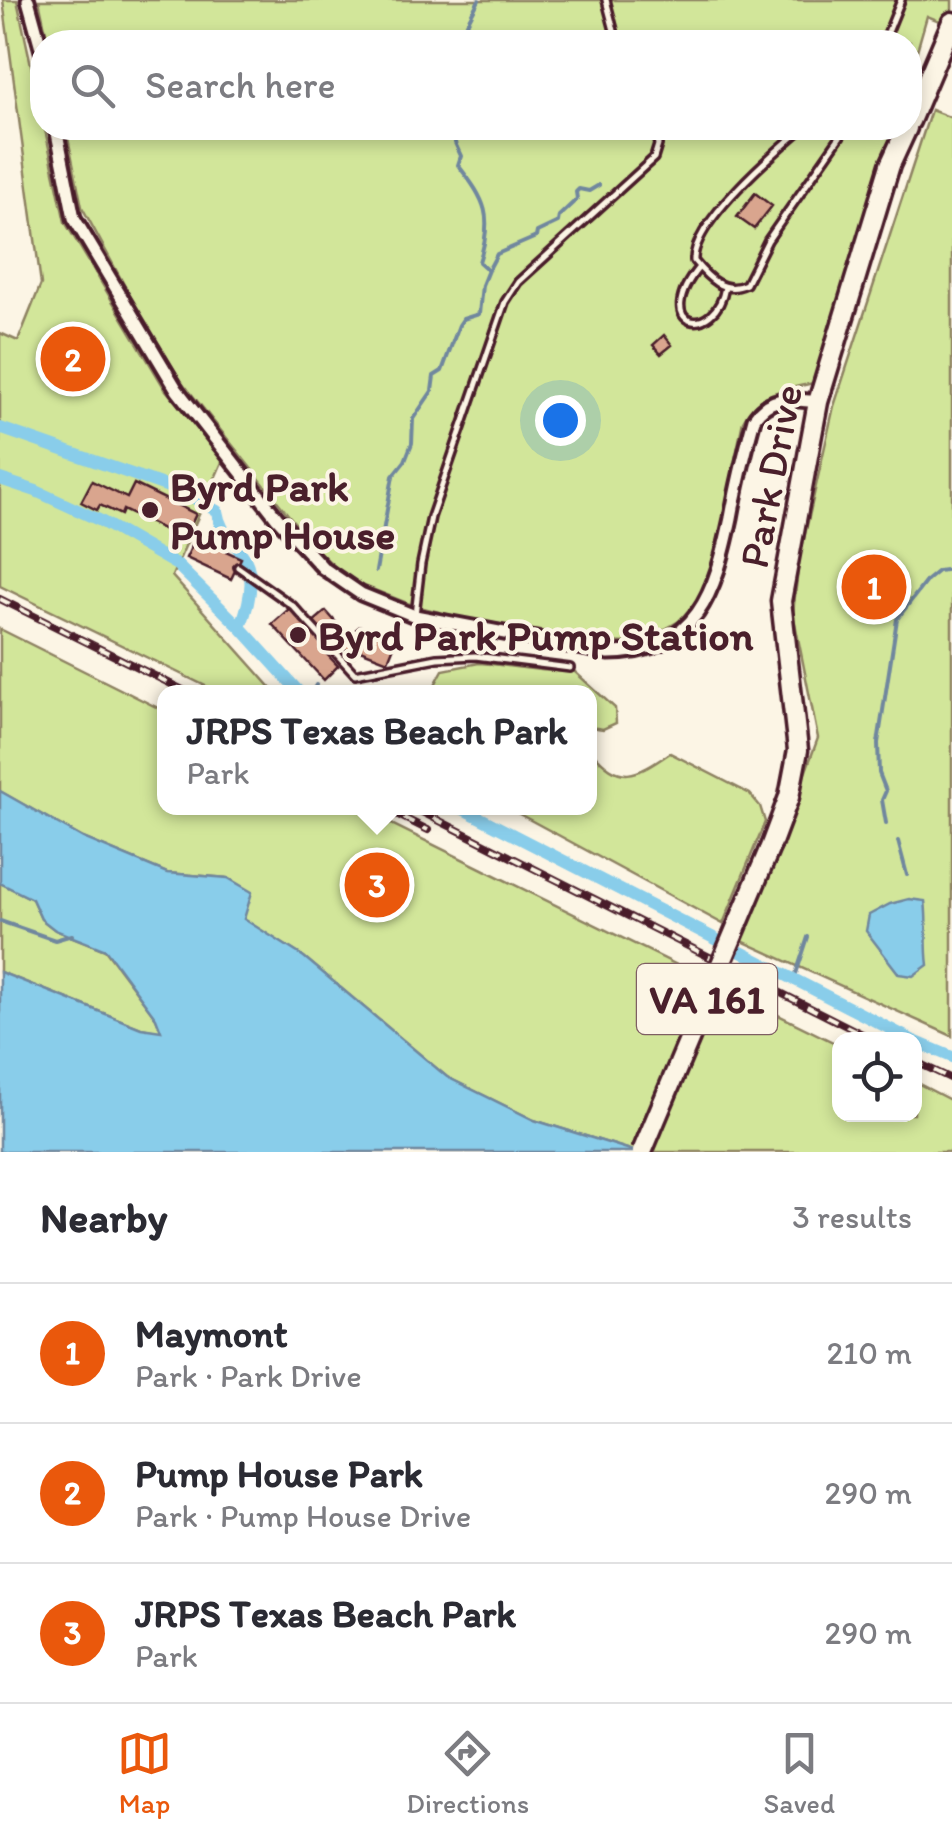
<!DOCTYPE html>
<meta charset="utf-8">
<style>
body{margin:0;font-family:Itim,sans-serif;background:#f2f2f3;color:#2b2b33}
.controls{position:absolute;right:30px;bottom:30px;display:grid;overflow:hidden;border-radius:20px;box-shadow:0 5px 15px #0003}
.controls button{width:90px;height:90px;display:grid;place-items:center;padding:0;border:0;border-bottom:2px solid #e1e1e2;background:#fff;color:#2b2b33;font:50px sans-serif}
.you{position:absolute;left:560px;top:420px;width:35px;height:35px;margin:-25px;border:8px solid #fff;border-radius:50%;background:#1a73e8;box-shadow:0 0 0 15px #1a73e833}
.badge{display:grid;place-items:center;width:65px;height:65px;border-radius:50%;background:#ea580c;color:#fff;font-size:32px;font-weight:700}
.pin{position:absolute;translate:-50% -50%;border:5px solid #fff;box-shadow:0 2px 10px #0006}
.popup{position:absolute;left:157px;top:685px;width:440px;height:130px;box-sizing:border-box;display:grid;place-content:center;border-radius:20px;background:#fff;filter:drop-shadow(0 2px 8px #0005);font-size:32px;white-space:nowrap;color:#7c7c81}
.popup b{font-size:38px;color:#2b2b33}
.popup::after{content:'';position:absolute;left:50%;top:100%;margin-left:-20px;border:20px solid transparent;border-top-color:#fff}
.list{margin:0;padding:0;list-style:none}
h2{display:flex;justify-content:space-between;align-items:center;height:130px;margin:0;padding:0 40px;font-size:42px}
h2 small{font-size:32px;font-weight:400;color:#7c7c81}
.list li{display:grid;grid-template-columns:65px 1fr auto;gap:30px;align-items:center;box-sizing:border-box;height:140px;padding:0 40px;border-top:2px solid #e1e1e2}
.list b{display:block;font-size:38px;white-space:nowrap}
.list p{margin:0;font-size:32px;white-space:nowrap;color:#7c7c81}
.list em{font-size:32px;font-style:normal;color:#7c7c81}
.icon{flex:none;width:55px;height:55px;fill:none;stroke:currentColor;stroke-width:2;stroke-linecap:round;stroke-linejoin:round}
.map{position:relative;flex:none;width:952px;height:1152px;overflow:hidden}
.search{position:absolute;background:#fff;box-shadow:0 5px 15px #0003;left:30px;right:30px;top:30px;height:110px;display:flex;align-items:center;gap:25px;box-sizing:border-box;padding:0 35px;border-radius:40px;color:#7c7c81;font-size:38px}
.sheet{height:550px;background:#fff}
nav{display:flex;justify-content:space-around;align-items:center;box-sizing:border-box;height:140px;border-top:2px solid #e1e1e2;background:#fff;font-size:28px;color:#7c7c81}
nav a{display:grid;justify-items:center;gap:5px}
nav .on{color:#ea580c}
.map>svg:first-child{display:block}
</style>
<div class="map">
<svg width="952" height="1152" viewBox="0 0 952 1152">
<rect width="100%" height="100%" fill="#fcf5e5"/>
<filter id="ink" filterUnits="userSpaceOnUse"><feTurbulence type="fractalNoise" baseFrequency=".01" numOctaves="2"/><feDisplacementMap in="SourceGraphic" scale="20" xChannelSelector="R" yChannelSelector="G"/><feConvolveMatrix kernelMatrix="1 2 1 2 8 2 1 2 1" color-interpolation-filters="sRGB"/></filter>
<g filter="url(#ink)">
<path fill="#d2e69a" stroke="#8e8262" stroke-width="2.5" d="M3,0H17L65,222L165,389L223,460L172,576L275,692H218L0,586V333L18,341L41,284Z
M39,0H952V26L927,16L910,75V42H48Z
M931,110L952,118V1036L733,937L785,828L818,738L793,613L799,561L834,406Z
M66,128H894L817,382C786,390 758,390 743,421L713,568L703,593L679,621L648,639L628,643L604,642L458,617L412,605L349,580L314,547L182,382L141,316L82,207Z
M0,629L164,711L165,808H359L839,1045L840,1114H914L915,1082L952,1101V1152H637L534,1120L447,1077L304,957L243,919L251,893L228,878L167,873L83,838L0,791Z
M479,663C511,665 542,673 574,671L615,708L616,723L603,729L590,727V692H431L443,670Z
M590,749C620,786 635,777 670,753L750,794L760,806L765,822L723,924L508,808H590Z
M0,883L32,899L41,919L55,930L105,950L156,1018L162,1032L141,1028L0,972Z"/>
<path fill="#89cdea" stroke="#70879e" stroke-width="2.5" d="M0,791L83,838L167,873L228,878L252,892L244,919L304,957L447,1077L534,1120L637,1152H0V972L141,1028L161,1031L156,1018L106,950L55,930L41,919L32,899L0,883Z
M909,899L925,901C928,923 925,944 928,965L913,976L899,974L866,931L869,915L890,904Z"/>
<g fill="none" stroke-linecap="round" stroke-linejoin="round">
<path stroke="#70879e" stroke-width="4" d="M457,42L479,0
M489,269L497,254L536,237L537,232L558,222L559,216L577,199L576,192L579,189L589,191L599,185
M376,571L393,476L405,461L412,443L413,419L432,391L434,376L442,371L459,325L463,319L479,314L482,285L488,270L479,262C494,216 486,201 458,165L461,156L455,143L456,128
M312,692L316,685
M886,823L882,800L886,791L879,773L878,743L897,619L927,580L938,571L952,569
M898,841L907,875
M0,921L55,940L72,935
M794,980L808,937"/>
<path stroke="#89cdea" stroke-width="12" d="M0,428L183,492L217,511C220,530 229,536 240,551C258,573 250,603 240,627L299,692
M0,479L36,491L99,520L177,565L240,627
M212,542L219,528
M461,808L912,1040
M914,1041L952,1057"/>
</g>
<path fill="#d9a58e" stroke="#4a1f2b" stroke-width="2.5" d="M755,193L772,206L754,229L737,217Z
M664,335L672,345L661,354L653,345Z
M92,481L127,498L134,484L196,514L184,539L123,510L121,515L100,505L97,510L81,502Z
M196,537L241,558L231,579L186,558Z
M290,608L324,645L321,648L338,666L324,680L272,624Z
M326,611L340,627L327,639L312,623Z
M360,626L367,634L369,631L396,641L388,661L360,650L353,657L340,643Z"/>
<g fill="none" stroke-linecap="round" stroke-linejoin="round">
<g stroke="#4a1f2b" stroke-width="12">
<path id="service" d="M606,0L617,42
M884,42L901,0
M803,128C775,152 692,223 694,261C708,278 724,295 746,284L768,240L846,128
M699,267C649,329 716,341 725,287
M238,567L293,606L355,674L437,658L475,656L570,668
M415,615L421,564L431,517L505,302L518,282L654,158L658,145L655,128"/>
</g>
<g stroke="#4a1f2b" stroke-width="19">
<path id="minor" d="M28,0L42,51
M56,128L74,218L177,390L277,518L323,568L361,594L415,616L609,653C698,652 715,592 731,518C737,484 745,452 754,419C770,394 792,399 818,402"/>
</g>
<g stroke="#4a1f2b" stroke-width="25">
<path id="primary" d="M910,121L952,22
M771,845L789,797L798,750L781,601L818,402L890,165L907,128"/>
</g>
<use href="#service" stroke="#fcf5e5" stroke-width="5"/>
<use href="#minor" stroke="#fcf5e5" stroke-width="11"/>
<use href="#primary" stroke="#fcf5e5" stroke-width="18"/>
<g stroke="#4a1f2b" stroke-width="8">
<path id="rail" d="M0,599L187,692
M384,808L428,830
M414,808L874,1040
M914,1061L952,1079"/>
</g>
<use href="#rail" stroke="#fcf5e5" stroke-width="4" stroke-dasharray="11" stroke-linecap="butt"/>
<g stroke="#4a1f2b" stroke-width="25" stroke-linecap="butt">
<path id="primary-bridge" d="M642,1152L771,845"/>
</g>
<use href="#primary-bridge" stroke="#fcf5e5" stroke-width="18"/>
</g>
</g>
<g fill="#4a1f2b" stroke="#fcf5e5" stroke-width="4">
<circle cx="150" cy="510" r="10"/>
<circle cx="298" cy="635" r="10"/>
</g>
<g text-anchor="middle" stroke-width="8" stroke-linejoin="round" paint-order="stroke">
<rect fill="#fcf5e5" stroke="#7f5f63" stroke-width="2.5" x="637" y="964" width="140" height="70" rx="8"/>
<g font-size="40" font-weight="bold" fill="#4a1f2b">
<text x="707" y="1013">VA 161</text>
</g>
<g font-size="42" fill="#4a1f2b" stroke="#fcf5e5">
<text transform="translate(770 476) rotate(-79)" y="15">Park Drive</text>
</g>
<g font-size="42" font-weight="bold" fill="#4a1f2b" stroke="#fcf5e5" text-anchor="start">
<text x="170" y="501">Byrd Park<tspan x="170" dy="48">Pump House</tspan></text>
<text x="318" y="650">Byrd Park Pump Station</text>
</g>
</g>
</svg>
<div class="controls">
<button><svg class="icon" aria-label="locate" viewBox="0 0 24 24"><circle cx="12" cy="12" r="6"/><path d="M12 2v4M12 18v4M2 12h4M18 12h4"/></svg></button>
</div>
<div class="you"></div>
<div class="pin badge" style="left:874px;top:587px">1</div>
<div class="pin badge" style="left:73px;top:359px">2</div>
<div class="pin badge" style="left:377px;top:885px">3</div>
<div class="popup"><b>JRPS Texas Beach Park</b>Park</div>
<div class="search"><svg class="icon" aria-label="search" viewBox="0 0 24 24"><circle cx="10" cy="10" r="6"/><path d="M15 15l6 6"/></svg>Search here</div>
</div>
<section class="sheet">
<h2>Nearby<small>3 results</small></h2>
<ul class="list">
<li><span class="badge">1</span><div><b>Maymont</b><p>Park · Park Drive</p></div><em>210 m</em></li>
<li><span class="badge">2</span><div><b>Pump House Park</b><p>Park · Pump House Drive</p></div><em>290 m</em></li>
<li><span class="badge">3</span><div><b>JRPS Texas Beach Park</b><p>Park</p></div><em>290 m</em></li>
</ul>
</section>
<nav>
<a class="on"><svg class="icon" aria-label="map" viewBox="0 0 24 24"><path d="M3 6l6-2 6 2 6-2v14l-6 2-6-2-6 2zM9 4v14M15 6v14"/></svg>Map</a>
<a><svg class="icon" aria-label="directions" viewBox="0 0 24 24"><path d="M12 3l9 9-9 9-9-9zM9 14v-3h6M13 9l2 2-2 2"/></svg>Directions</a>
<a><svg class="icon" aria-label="saved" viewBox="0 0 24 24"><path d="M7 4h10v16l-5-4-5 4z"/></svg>Saved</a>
</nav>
